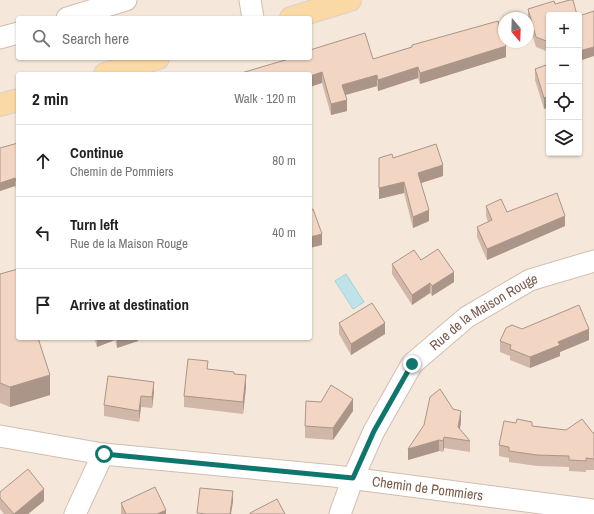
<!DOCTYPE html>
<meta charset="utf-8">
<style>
body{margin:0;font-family:"Archivo Narrow",sans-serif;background:#f2f2f2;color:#222}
.controls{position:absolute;right:12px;top:12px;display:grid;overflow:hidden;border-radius:4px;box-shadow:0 1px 3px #0004}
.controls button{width:36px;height:36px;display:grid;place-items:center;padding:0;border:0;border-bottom:1px solid #e0e0e0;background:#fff;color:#222;font:20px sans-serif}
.compass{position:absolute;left:498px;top:12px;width:36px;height:36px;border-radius:50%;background:#fff;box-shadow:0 1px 3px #0004;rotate:161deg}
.stop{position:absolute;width:12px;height:12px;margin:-9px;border:3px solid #0f766e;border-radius:50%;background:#fff}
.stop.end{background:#0f766e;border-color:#fff;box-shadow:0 1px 4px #0008}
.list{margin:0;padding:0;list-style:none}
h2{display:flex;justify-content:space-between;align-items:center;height:52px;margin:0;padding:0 16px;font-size:17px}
h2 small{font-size:13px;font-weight:400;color:#767676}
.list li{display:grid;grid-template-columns:26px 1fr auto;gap:12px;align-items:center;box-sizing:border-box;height:72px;padding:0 16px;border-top:1px solid #e0e0e0}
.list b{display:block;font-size:15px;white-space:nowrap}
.list p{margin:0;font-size:13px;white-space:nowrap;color:#767676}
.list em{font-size:13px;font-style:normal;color:#767676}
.icon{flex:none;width:22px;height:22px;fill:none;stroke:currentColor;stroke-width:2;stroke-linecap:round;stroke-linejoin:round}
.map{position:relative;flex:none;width:594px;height:514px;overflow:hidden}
.search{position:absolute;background:#fff;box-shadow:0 1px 3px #0004;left:16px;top:16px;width:296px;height:44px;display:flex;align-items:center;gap:10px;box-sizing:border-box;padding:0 14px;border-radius:4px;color:#767676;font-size:15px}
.panel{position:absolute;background:#fff;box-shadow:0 1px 3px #0004;left:16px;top:72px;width:296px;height:268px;border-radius:4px}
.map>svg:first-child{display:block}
</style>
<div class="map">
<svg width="594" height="514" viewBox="0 0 594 514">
<rect width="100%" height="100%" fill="#fdf6ec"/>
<path fill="#f5e8da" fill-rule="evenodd" d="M0,0H594V514H0ZM549,15H579V153H549ZM18,18H310V58H18ZM504,18H528V42H504ZM18,74H310V338H18Z"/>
<path fill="#bfe3e8" stroke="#a5d3da" d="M346,274L364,302L353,309L335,281Z"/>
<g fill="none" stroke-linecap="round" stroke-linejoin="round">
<g stroke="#d1beb0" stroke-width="23">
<g id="minor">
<path d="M250,0L253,18"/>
<path d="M67,18L126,0"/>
<path d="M0,38L18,33"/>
<path id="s1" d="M0,436L103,454L334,476L594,510"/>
<path d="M75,514L103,454"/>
<path id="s2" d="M340,514L353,478L374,431L412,364L467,317L530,280L594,261"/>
</g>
</g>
<g stroke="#dad1cd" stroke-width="24">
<path id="major" d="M291,18L350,0
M105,74L158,58
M0,105L18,100"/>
</g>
<use href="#minor" stroke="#fff" stroke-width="21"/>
<use href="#major" stroke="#fbd9a5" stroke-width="22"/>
</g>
<path fill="#d1b7a8" d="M528,9L549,15V52L536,47L528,20Z
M412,45L506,57L420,84L418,78L378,91L377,86L345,95L347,111L331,115L322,83L310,74L373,59L412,47Z
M549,64L544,109L535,80V69Z
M18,143V196L15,186L0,191Z
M379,158H393L443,176L421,183L429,221L413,228L404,193L379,199Z
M486,206L507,212L565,226L487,260L477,237V227L488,222L486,216Z
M421,260L454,282L432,296L430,293L412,305L392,274V264Z
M0,274L50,395L10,407L0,403Z
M339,323L385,334L351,355L339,334Z
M522,329L589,340L560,352V356L530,368L510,360V356L500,352V341Z
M94,338H138V341L117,348L115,340L97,347Z
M208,370L234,374L246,387L243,414L184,407V396Z
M154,392L152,408L141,407L139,422L104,416V405Z
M353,411L333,440L305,438V426Z
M461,422L460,429L470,441V452L444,448L443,452L439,451L408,460Z
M532,426L566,430L594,433V470H586V472L569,471V467L537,466L509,462V458L499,456V445Z
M0,492L44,501L28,514H4L0,509Z
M121,503L166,514H121Z"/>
<path fill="#aa9588" d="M506,46V57L420,84V73Z
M594,47V56L579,61V51Z
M418,67V78L378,91V80Z
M322,72V83L310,87V76Z
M377,75V86L342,96V85Z
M549,96V107L544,109V98Z
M347,100V111L331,115V104Z
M443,165V176L418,184V173Z
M15,178V186L0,191V183Z
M404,182V193L379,199V188Z
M429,210V221L413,228V217Z
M565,216V226L487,260V249Z
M322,234V245L310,248V237Z
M454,272V282L432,296V286Z
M430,283V293L412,305V295Z
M385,323V334L351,355V344Z
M589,329V340L560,352V356L530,368V357L558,342Z
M97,338H115V340L97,347Z
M117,338H138V341L117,348Z
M50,375V395L10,407V387Z
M246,375V387L243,414V402Z
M154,382V392L152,408V397Z
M141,396V407L139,422V411Z
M353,399V411L333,440V428Z
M461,411V422L458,438V427Z
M444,437V448L443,452V441Z
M439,440V451L408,460V449Z
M44,489V501L28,514H14Z
M233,491V502L231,514H230Z
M166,510V514H157Z"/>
<path fill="#f3d5c3" stroke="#aa9588" d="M570,0H573L577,15H549V42L536,37L528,9L554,1L555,4Z
M594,11V47L579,51V16Z
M498,21L504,40V42H505L506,46L420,73L418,67L378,80L377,75L342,85L347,100L331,104L322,72L310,76V74H238L292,58H310V50L365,33L373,59L412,47V45Z
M549,64V96L544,98L535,69Z
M18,143V187L15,178L0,183V148Z
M436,144L443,165L418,173L429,210L413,217L404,182L379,188V158L392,154L393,158Z
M557,193L565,216L487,249L477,227L492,220L486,206L501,199L507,212Z
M313,209L322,234L310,237V210Z
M438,249L454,272L432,286L430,283L412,295L392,264L414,250L421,260Z
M18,269V338H38L50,375L10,387L0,383V274Z
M372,303L385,323L351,344L339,323Z
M579,305L589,329L558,342L560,345L530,357L510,349L511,345L500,341L506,328L512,325L522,329Z
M188,359L208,361L207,369L234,372V374L246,375L243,402L184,396Z
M108,376L154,382L152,397L141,396L139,411L104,405Z
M331,385L353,399L333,428L305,426L306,401L321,402Z
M440,389L453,409L461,411L458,427L470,441L444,437L443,441L439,440L408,449L424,425L430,397Z
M517,419L532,422V426L566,430L582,419L593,433H594V459L586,458V461L569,460V456L537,455L509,451V447L499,445L504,421L516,423Z
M28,469L44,489L14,514L0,498V492Z
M155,487L166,510L157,514H126L121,503Z
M200,488L233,491L230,514H206L197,513Z
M277,499L285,514H250V513Z"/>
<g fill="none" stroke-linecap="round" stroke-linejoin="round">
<path stroke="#0f766e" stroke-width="5" d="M104,454L353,478L374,431L412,364"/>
</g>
<g text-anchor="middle" stroke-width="3" stroke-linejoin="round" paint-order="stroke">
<g font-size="14" fill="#7a5c4d" stroke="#fffaf3">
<text dy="5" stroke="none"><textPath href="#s2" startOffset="256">Rue de la Maison Rouge</textPath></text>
<text dy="5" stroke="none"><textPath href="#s1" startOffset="431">Chemin de Pommiers</textPath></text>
</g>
</g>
</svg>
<div class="controls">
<button>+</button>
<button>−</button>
<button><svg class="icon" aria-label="locate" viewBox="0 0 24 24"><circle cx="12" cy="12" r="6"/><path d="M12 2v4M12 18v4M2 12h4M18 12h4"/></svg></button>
<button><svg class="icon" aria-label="layers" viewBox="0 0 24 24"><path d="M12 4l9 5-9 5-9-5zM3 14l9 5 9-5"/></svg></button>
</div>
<svg class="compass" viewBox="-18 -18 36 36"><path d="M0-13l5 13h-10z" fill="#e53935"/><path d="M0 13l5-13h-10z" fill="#767676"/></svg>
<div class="stop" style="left:104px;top:454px"></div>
<div class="stop end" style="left:412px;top:364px"></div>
<div class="search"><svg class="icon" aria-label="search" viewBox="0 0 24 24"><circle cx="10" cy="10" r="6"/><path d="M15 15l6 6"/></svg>Search here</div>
<section class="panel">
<h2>2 min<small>Walk · 120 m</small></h2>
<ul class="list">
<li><svg class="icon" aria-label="ahead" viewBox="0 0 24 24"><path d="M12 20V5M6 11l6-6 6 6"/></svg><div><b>Continue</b><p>Chemin de Pommiers</p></div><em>80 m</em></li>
<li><svg class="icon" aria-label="left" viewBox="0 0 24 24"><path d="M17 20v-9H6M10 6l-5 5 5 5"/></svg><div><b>Turn left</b><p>Rue de la Maison Rouge</p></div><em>40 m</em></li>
<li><svg class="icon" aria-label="arrive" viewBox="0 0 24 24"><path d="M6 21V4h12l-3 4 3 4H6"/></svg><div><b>Arrive at destination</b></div></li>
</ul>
</section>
</div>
